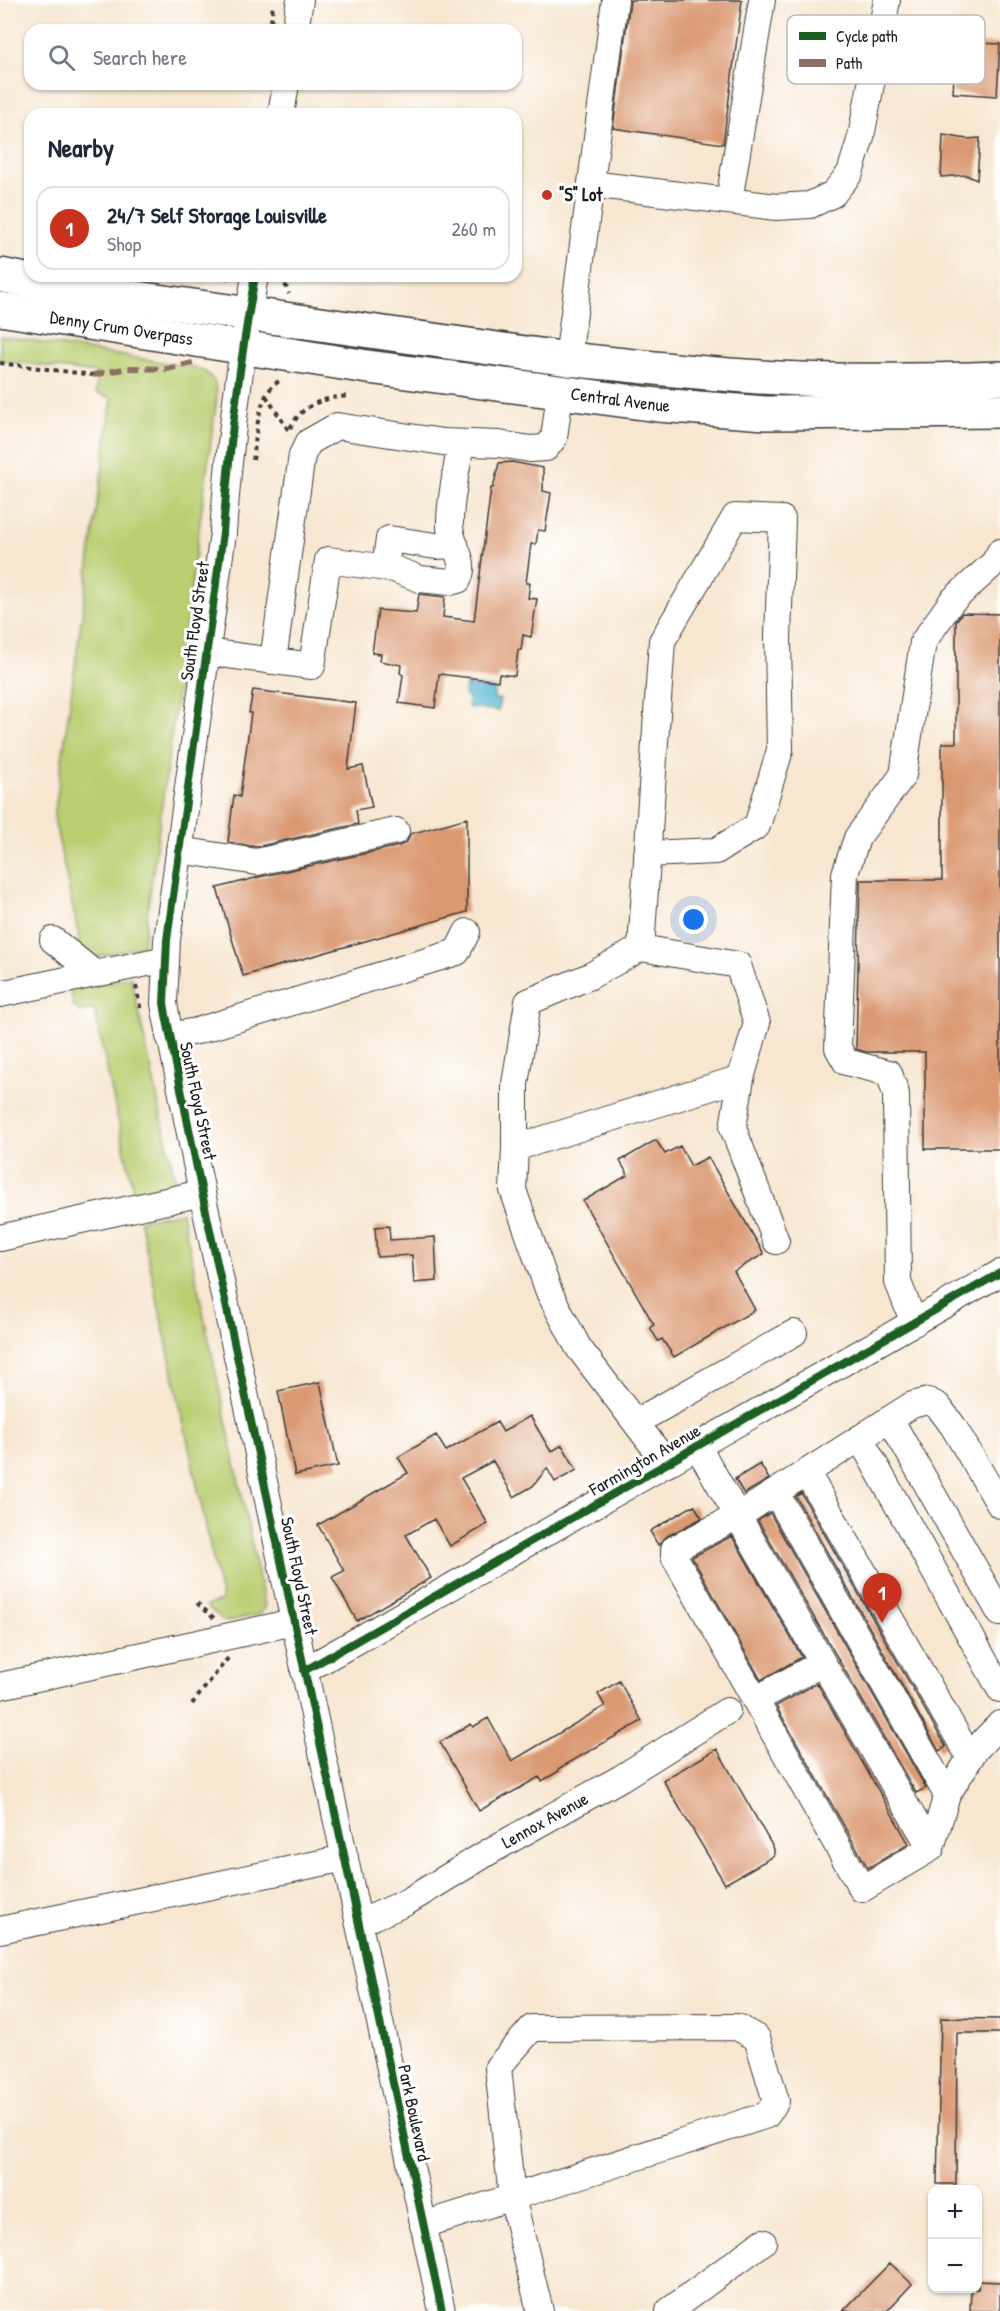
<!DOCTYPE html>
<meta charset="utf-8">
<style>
body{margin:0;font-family:"Patrick Hand",sans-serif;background:#f2f2f3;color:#1f2937}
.controls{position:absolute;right:18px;bottom:18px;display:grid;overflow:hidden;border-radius:12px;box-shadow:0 2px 4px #0004}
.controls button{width:54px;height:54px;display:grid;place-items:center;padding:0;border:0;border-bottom:2px solid #e0e1e3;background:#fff;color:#1f2937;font:30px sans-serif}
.you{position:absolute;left:694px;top:920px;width:21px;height:21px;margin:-15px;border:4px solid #fff;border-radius:50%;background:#1a73e8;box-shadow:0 0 0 9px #1a73e833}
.badge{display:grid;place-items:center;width:39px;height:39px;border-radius:50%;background:#c8321e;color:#fff;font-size:20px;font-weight:700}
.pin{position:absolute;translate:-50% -50px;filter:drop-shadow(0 2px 3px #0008)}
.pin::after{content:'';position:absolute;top:32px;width:21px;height:18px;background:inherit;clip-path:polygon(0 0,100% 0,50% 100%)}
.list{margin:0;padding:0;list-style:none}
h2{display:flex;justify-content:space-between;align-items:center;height:78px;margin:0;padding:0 24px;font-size:26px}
h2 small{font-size:20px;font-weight:400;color:#747a83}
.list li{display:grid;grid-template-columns:39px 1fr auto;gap:18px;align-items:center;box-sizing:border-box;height:84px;margin:0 12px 12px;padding:0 12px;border:2px solid #e0e1e3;border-radius:18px}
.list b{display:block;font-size:22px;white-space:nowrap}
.list p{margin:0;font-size:20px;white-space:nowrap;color:#747a83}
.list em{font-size:20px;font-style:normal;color:#747a83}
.icon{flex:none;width:33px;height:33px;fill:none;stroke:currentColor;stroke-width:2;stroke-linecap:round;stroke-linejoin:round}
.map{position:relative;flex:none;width:1000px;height:2311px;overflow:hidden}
.search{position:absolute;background:#fff;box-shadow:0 2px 4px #0004;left:24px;top:24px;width:498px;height:66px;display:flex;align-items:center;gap:15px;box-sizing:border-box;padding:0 21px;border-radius:18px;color:#747a83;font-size:22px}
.panel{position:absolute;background:#fff;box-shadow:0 2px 4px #0004;left:24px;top:108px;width:498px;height:174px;border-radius:18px}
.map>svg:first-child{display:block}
</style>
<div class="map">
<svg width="1000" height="2311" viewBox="0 0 1000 2311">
<rect width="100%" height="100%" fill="#fff"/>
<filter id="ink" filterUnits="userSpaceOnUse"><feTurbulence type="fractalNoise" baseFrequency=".0167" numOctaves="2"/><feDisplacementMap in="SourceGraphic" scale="12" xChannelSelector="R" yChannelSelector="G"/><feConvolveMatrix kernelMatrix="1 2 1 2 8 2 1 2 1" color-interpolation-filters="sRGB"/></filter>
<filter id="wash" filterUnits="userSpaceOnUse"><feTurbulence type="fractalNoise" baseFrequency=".008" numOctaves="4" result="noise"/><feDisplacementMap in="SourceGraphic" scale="24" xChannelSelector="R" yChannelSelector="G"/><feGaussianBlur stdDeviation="1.35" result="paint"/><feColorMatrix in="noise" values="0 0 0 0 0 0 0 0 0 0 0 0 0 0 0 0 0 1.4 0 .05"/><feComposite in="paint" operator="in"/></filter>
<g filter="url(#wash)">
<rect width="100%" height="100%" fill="#f7e6d0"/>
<path fill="#bace71" stroke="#6b7546" stroke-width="1.5" d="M0,336L192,367C209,371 216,379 217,396L143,946L87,959L75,944L80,942L54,818L112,398L96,393V373L0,360Z
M540,368L862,396L713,398L478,369Z
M131,977L176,1183V1187L135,1198L94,1009L79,1011L74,1007L70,989Z
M182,1212L265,1606L260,1614L225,1622L206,1606L222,1601L140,1220Z"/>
<path fill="#50b3cf" stroke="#366876" stroke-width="1.5" d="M466,685L495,689L494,699H500L498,711L468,707L469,698L464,697Z"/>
<g id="blocks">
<path fill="#da9972" d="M630,0H742L723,144L613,128Z
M956,42L1000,44L997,96L953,93Z
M943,135L967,139L980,138L977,180L966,175L941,177Z
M512,462L543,468V491L551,493L545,531L538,530L536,544H531L526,583H530L528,598L537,599L531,637L523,635L521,650H518L515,676L499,674L498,681L439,674L435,708L399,703L403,675L400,673L401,665L380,661L381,654L372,653L378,610L416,613L419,594L445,597L443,617L474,621L491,488H493L499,463Z
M962,613L1000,614V1149H925V1052H866L856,1049L860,880H942V743H956V621Z
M253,690L356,703L348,769L363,766L372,807L356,810L358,824L256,847L228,842L234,795L240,797L251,713H249Z
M467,818V912L243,976L217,888L259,877L399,846L407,842L410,834Z
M656,1140L665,1154L680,1146L691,1166L708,1157L764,1254L734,1271L755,1310L674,1357L662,1339L658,1341L650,1327L654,1325L583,1201L628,1175L620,1161Z
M389,1226L390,1240L435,1237L437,1281L414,1283L412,1255L377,1257L375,1227Z
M320,1382L338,1466L295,1475L278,1391Z
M530,1416L551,1452L562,1445L577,1470L555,1482L547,1468L533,1486L514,1497L493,1461L461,1478L488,1524L450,1546L434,1519L406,1535L431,1578L357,1621L332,1577L344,1571L318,1525L408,1473L398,1457L436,1435L446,1451L497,1422L503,1432Z
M760,1464L769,1479L744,1494L735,1479Z
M801,1493L946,1747L939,1751L796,1497Z
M694,1505L702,1518L667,1536L658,1545L650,1531Z
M770,1513L926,1788L916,1793L758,1521Z
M732,1536L802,1657L761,1680L692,1557Z
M619,1681L642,1721L558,1769L559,1771L542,1781L539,1777L479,1811L440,1742L471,1724L473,1727L488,1718L512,1761L605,1706L598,1694Z
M817,1683L909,1844L868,1868L776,1706Z
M717,1749L774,1849V1856L725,1884L663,1780Z
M941,2018L1000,2019V2033H957L956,2184H937Z
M890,2263L912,2284L887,2311H843Z
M978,2281L1000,2282V2311H970L971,2289H978Z"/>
</g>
</g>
<g filter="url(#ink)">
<use href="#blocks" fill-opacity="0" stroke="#3d3a37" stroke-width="1.5"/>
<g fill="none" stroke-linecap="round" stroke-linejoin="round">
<g stroke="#3d3a37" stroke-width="28">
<g id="minor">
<path d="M295,30L300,0"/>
<path d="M281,114L286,84"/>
<path d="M591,184L776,207L810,205L833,194L850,173L861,137L887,0"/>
<path d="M729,201L762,0"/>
<path d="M255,276C240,361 229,446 223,533L167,940L164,1003L166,1015L202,1193L442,2311"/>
<path d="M568,359L615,0"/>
<path d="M385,567L389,539L436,546L455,545"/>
<path d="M206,652L312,666L328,560L394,569L420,579L450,582L458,580C468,561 451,546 450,527C449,504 457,467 461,443"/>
<path d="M273,661L302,455L309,442L337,426L443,442L499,444L530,449L546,448L554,438L560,393"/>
<path d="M179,850L257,862L396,831"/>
<path d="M53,940L95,974"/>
<path d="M641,948L738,965L757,1023L741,1078L733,1128L776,1241"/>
<path d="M0,994L166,959"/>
<path d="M169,1036L197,1031L457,952L467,932"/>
<path d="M515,1148V1084L528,1002L590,976L641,948L662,641L735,517L782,519L778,638L780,750L757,826L716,851L647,854"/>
<path d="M0,1238L202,1193"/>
<path d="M914,1323L898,1282L896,1094L889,1073L846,1062L838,1048L845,874L857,838L903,775L923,642L952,601L994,563L1000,552"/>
<path d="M890,1419L1000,1613"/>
<path d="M636,1422L794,1333"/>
<path d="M860,1438L1000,1689"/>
<path d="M698,1447C775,1581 852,1715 931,1848L862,1889L674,1556V1549L738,1516L912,1405L928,1401L938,1406L953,1426L1000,1505"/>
<path d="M667,1464L578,1347L549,1292L513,1190L515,1148L741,1078"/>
<path d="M807,1473L970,1758"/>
<path d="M776,1493L947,1795"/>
<path d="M304,1671L1000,1273"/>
<path d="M0,1686L294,1622"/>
<path d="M755,1700L822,1663"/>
<path d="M931,1848L947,1795L975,1750L1000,1724"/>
<path id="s1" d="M358,1921L373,1917L405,1903L492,1850L621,1778L727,1711"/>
<path d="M0,1930L345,1858"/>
<path d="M423,2225C538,2190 652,2152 767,2115L776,2101L757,2038L737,2027L532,2028L498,2067L512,2197L540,2311"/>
<path d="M669,2311L763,2242"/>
</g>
</g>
<g stroke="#3d3a37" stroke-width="36">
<g id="major">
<path d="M0,275L72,289L568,359C627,365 686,372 745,376C830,382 915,381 1000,378"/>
<path id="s2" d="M0,309L368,367L658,405L766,413L1000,411"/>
</g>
</g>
<path stroke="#3d3a37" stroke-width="4" stroke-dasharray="4.5 4.5" stroke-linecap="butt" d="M270,30L273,5
M225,276L230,281
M282,276L289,294
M0,363L93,375
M266,396L289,431C300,405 322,398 349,396
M253,460C257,435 256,393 281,380
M136,986L141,1011
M197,1603L214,1618
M192,1704L228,1658"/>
<use href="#minor" stroke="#fff" stroke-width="26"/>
<use href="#major" stroke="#fff" stroke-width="33"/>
<path stroke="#8d6e63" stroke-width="6" stroke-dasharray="12 6" stroke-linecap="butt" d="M93,375L128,368L167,369L193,363"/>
<g stroke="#fff" stroke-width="11">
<path id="cycleway" d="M255,276C240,361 229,446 223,533L167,940L164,1003L166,1015L202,1193L442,2311
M304,1671L1000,1273"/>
</g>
<use href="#cycleway" stroke="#1b5e20" stroke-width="8"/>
</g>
</g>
<circle fill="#c8321e" stroke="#fff" stroke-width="2" cx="547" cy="195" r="6"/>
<g text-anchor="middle" stroke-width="6" stroke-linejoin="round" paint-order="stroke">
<g font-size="18" font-weight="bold" fill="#1c1c1c" stroke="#fff" text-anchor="start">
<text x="559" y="201">"S" Lot</text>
</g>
<g font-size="18" fill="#1c1c1c" stroke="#fff">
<text dy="6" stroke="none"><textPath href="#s2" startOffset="123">Denny Crum Overpass</textPath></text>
<text dy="6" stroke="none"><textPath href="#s2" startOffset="627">Central Avenue</textPath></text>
<text transform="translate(195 621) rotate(-82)" y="6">South Floyd Street</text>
<text transform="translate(198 1101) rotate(78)" y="6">South Floyd Street</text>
<text transform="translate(645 1460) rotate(-30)" y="6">Farmington Avenue</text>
<text transform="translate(299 1576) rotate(78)" y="6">South Floyd Street</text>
<text dy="6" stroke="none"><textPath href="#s1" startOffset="213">Lennox Avenue</textPath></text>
<text transform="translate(414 2113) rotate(78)" y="6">Park Boulevard</text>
</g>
</g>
<rect x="787" y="15" width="198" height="69" rx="9" fill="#fff" stroke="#bbb" stroke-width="1.5"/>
<rect x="799" y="32" width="27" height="8" fill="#1b5e20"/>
<rect x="799" y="59" width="27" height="8" fill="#8d6e63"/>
<g font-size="16" fill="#1c1c1c">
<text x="836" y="42">Cycle path</text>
<text x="836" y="69">Path</text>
</g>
</svg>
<div class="controls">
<button>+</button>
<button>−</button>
</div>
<div class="you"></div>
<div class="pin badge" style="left:882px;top:1623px">1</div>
<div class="search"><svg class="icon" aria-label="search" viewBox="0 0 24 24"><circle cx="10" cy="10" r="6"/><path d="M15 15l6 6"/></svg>Search here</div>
<section class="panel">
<h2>Nearby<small></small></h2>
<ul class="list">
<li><span class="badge">1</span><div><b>24/7 Self Storage Louisville</b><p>Shop</p></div><em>260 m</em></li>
</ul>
</section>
</div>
